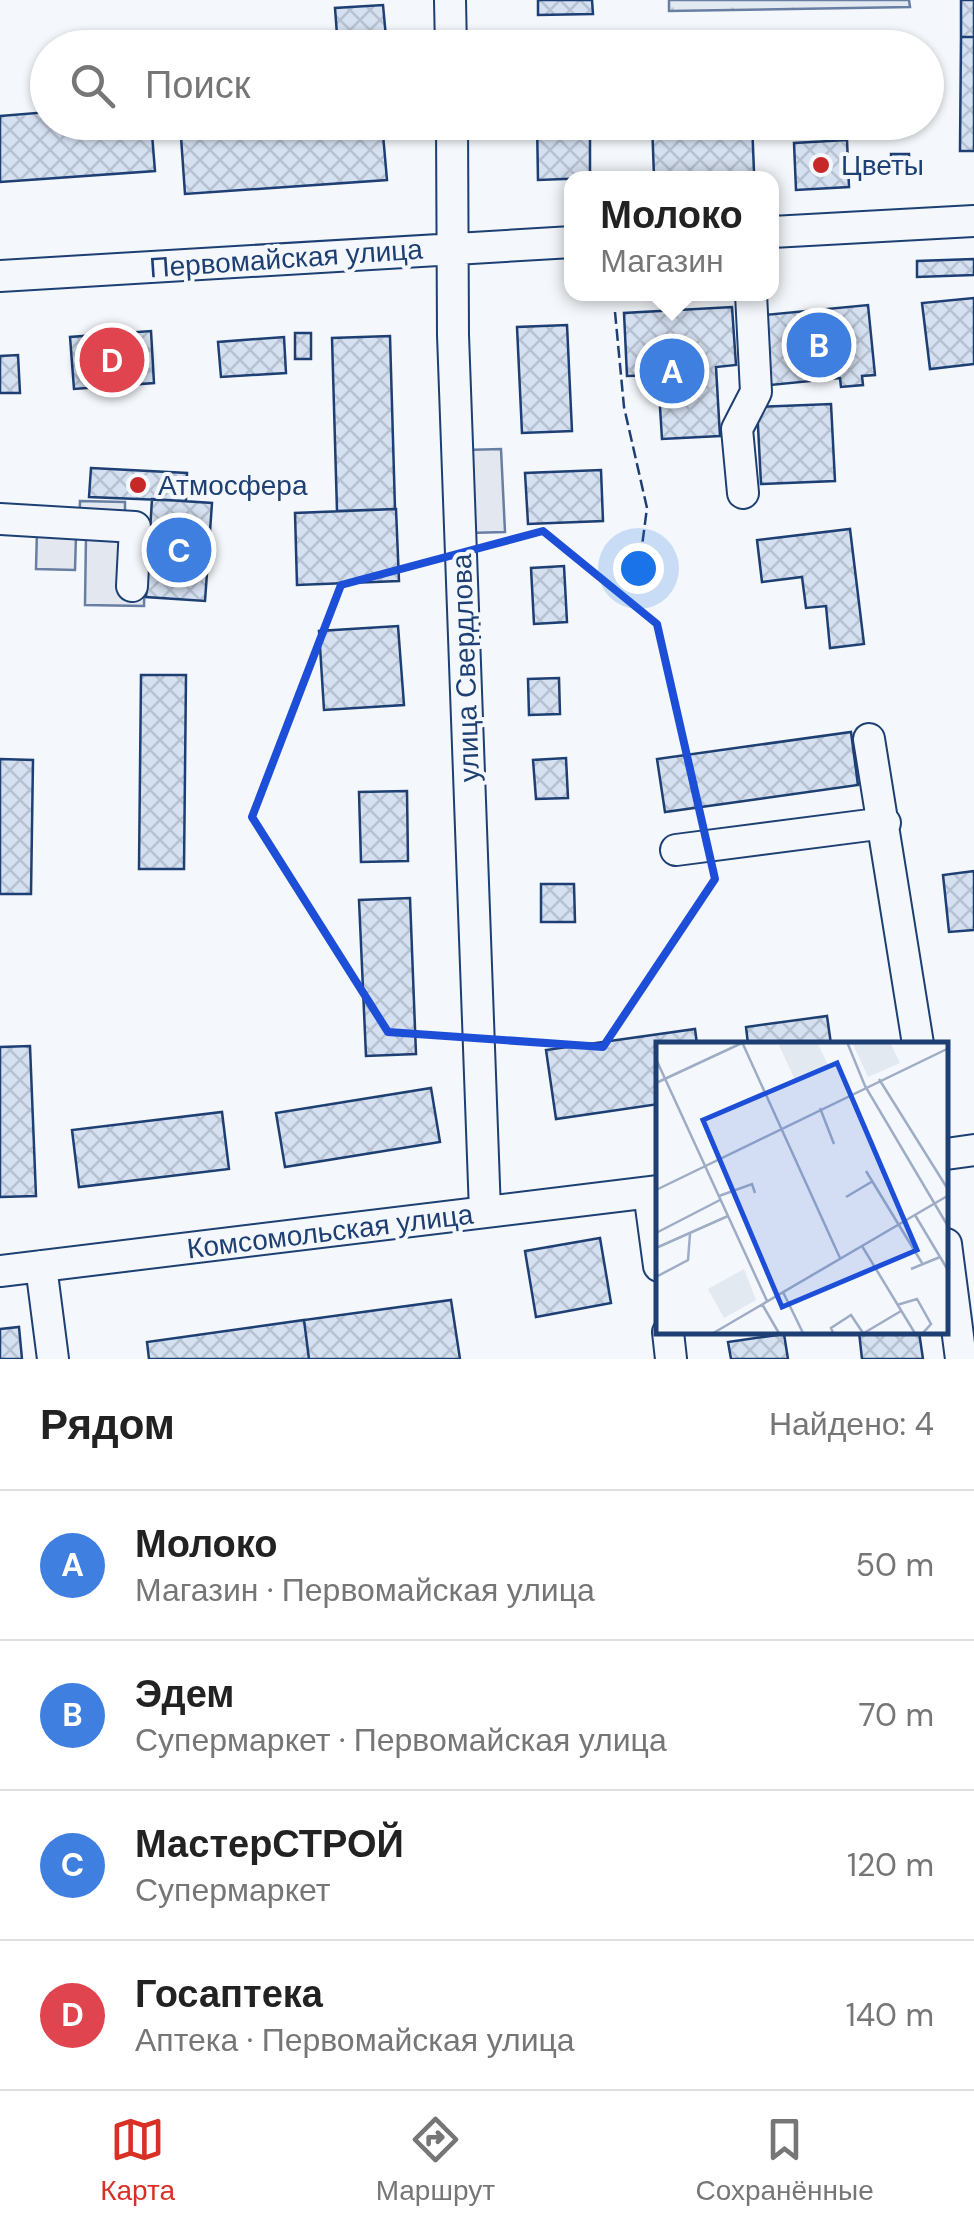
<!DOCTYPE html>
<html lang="ru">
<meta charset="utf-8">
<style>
body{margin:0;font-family:"DM Sans",sans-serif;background:#f2f2f2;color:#222}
.you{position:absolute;left:638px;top:568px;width:35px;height:35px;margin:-25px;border:8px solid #fff;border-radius:50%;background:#1a73e8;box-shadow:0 0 0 15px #1a73e833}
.badge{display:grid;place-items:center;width:65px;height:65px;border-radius:50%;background:#d93025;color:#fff;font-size:32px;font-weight:700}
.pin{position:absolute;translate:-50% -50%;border:5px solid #fff;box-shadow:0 2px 10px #0006}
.popup{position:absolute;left:564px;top:171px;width:215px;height:130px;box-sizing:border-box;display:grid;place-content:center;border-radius:20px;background:#fff;filter:drop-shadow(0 2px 8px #0005);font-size:32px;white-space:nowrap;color:#767676}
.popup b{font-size:38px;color:#222}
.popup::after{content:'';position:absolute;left:50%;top:100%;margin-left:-20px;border:20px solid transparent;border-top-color:#fff}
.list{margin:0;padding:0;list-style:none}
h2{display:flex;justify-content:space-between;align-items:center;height:130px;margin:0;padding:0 40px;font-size:42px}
h2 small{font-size:32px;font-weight:400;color:#767676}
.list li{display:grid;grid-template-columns:65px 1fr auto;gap:30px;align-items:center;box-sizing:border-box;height:150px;padding:0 40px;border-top:2px solid #e0e0e0}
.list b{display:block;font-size:38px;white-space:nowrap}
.list p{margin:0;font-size:32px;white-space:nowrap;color:#767676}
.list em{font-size:32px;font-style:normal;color:#767676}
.icon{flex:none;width:55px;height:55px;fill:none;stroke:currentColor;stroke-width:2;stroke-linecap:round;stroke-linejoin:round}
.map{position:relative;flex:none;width:974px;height:1359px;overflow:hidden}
.search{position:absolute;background:#fff;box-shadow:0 2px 8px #0004;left:30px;right:30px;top:30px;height:110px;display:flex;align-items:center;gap:25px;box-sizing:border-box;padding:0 35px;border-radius:55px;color:#767676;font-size:38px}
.sheet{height:730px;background:#fff}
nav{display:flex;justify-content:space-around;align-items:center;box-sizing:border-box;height:140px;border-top:2px solid #e0e0e0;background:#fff;font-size:28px;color:#767676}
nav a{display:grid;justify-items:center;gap:5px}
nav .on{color:#d93025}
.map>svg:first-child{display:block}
</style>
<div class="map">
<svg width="974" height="1359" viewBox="0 0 974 1359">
<defs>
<pattern id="park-tufts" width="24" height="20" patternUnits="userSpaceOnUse" patternTransform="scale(2.5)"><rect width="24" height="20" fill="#e3e9f0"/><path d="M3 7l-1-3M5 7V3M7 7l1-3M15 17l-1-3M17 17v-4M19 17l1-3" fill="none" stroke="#c2c9d1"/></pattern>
<pattern id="building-cross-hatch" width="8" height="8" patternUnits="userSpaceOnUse" patternTransform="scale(2.5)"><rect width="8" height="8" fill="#d5e0f0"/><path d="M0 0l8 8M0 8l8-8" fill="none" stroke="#b6c1d1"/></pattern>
</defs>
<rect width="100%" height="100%" fill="#f4f7fb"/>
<path fill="url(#park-tufts)" stroke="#687fa3" stroke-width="2.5" d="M669,0H909L910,7L669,11Z"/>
<path fill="#e3e8f0" stroke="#687fa3" stroke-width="2.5" d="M501,449L505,532L469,533L465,450Z
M80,501L125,502V521L146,522L144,606L85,605L86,536H76L75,570L36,569L37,530L79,531Z"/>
<path fill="url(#building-cross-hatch)" stroke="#1d3f73" stroke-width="2.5" d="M538,0H592L593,14L538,15Z
M961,0H974V37H961Z
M383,5L387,48H338L335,8Z
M961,37H974V151H960Z
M48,112V122H151L155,171L0,182V116Z
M537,122H590V178L538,180Z
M652,122H752L754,172L654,177Z
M382,123L387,180L185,194L181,137Z
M847,140L849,187L796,190L794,143Z
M891,154H909L910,170L891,171Z
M974,259V275L917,277V261Z
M974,298V364L930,369L922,303Z
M868,305L875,375L862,376L863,385L841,387L840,378L771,385L764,315Z
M732,307L736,365L716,367L720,436L662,439L658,375L627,376L624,313Z
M567,325L572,431L522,433L517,327Z
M151,331L154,383L74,389L70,337Z
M295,333H311V359H295Z
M390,336L395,509L337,511L332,338Z
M284,337L286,373L221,377L218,342Z
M18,355L20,393H0V356Z
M831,404L835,481L761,484L757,407Z
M91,468L187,473L186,501L89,497Z
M601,470L603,521L528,524L525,473Z
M152,499L212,503L205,601L146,597Z
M396,509L399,581L297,585L295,513Z
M850,529L864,644L830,648L826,606L806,608L802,577L762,582L757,540Z
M564,566L567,622L534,624L531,568Z
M398,626L404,705L324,710L319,631Z
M141,675H186L184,869H139Z
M559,678L560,714L529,715L528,679Z
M851,732L858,785L665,812L657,759Z
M566,758L568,798L536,799L533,760Z
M0,759L33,760L31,894H0Z
M407,791L408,861L361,862L359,792Z
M974,871V930L949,932L943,875Z
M541,884H574L575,922H541Z
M410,898L416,1054L366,1056L359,900Z
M827,1016L831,1044H748L746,1027Z
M695,1029L697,1044H659V1104L556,1119L546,1050Z
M30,1046L36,1196L0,1197V1047Z
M431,1088L440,1142L285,1167L276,1113Z
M222,1112L229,1169L79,1187L72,1130Z
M600,1238L611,1303L536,1317L525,1251Z
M451,1300L460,1359H309L304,1320Z
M304,1320L309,1359H149L147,1342Z
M19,1327L22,1359H0V1329Z
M859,1332H919L923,1359H862Z
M784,1334L788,1359H731L728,1342Z"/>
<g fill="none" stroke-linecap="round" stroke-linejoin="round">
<g stroke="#1d3f73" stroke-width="34">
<path id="minor" d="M450,0L451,48
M452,122L453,335L485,1212
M772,232L974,221
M0,276L572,242
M743,493L737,429L756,392L751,294
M0,519L135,527L132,586
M869,739L918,1044
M676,850L885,823
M946,1154L974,1150
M649,1192L659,1266
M946,1244L961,1359
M41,1266L53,1359
M0,1271L659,1191
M668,1332L671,1359"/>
</g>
<use href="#minor" stroke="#f4f7fb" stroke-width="30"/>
<path stroke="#1d3f73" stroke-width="2.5" stroke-dasharray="12 5" stroke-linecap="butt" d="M615,312L624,407L647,508L642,546"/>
</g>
<path fill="none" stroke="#1d4ed8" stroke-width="8" stroke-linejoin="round" d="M543,531L657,624L715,879L603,1047L388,1032L252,817L341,585Z"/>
<g fill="#c62828" stroke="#f4f7fb" stroke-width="4">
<circle cx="821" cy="165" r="10"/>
<circle cx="138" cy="485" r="10"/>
</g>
<g text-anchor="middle" stroke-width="8" stroke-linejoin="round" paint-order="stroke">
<g font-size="28" fill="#1d3f73" stroke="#f4f7fb" text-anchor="start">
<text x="841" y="175">Цветы</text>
<text x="158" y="495">Атмосфера</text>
</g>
<g font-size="28" fill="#1d3f73" stroke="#f4f7fb">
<text transform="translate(286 258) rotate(-4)" y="10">Первомайская улица</text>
<text transform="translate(465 668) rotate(-92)" y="10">улица Свердлова</text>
<text transform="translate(330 1231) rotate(-7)" y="10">Комсомольская улица</text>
</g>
</g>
<g transform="translate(656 1042)">
<rect width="292" height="292" fill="#f4f7fb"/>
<path d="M161,0L173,25L140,40L122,1ZM196,0H234L244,21L212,35ZM88,227L100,258L68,276L52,247Z" fill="#e3e9f0"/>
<path fill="none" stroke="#9eadc5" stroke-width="2.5" d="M86,0L184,216M191,0L209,44L293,186M0,17L111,259M223,37L293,149M0,41L86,1M164,66L178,102M210,129L266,221M0,148L293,6M63,154L96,142L99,151M190,155L217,139M259,173L293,230M0,191L64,158M206,204L260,293M0,206L72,174M255,227L284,215M0,235L32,218L34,192M127,250L148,293M106,262L124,293M241,263L261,257L275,282L265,293M208,291L245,269M54,293L293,153M178,293L175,286L195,273L207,291"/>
<path fill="#1d4ed8" fill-opacity="0.15" stroke="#1d4ed8" stroke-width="5" d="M181,21L261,208L126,265L47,78Z"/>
<rect width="292" height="292" fill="none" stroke="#1d3f73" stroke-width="5"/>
</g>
</svg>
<div class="you"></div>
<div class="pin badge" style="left:672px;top:371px;background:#3f7fe0">A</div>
<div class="popup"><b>Молоко</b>Магазин</div>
<div class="pin badge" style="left:819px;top:345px;background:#3f7fe0">B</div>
<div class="pin badge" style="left:179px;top:550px;background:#3f7fe0">C</div>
<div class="pin badge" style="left:112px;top:360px;background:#e0444e">D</div>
<div class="search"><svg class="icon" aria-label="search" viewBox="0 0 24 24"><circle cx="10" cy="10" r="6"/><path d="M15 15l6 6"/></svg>Поиск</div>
</div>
<section class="sheet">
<h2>Рядом<small>Найдено: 4</small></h2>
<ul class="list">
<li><span class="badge" style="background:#3f7fe0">A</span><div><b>Молоко</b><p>Магазин · Первомайская улица</p></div><em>50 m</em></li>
<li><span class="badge" style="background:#3f7fe0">B</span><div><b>Эдем</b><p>Супермаркет · Первомайская улица</p></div><em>70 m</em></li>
<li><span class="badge" style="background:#3f7fe0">C</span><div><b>МастерСТРОЙ</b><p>Супермаркет</p></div><em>120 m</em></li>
<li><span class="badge" style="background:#e0444e">D</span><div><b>Госаптека</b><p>Аптека · Первомайская улица</p></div><em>140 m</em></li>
</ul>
</section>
<nav>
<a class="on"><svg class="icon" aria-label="map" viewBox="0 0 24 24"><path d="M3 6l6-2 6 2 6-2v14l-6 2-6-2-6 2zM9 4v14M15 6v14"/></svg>Карта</a>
<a><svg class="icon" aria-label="directions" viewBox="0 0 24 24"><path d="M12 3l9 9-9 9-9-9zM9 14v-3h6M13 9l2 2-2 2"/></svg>Маршрут</a>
<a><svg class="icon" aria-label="saved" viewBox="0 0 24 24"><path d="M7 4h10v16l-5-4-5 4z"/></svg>Сохранённые</a>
</nav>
